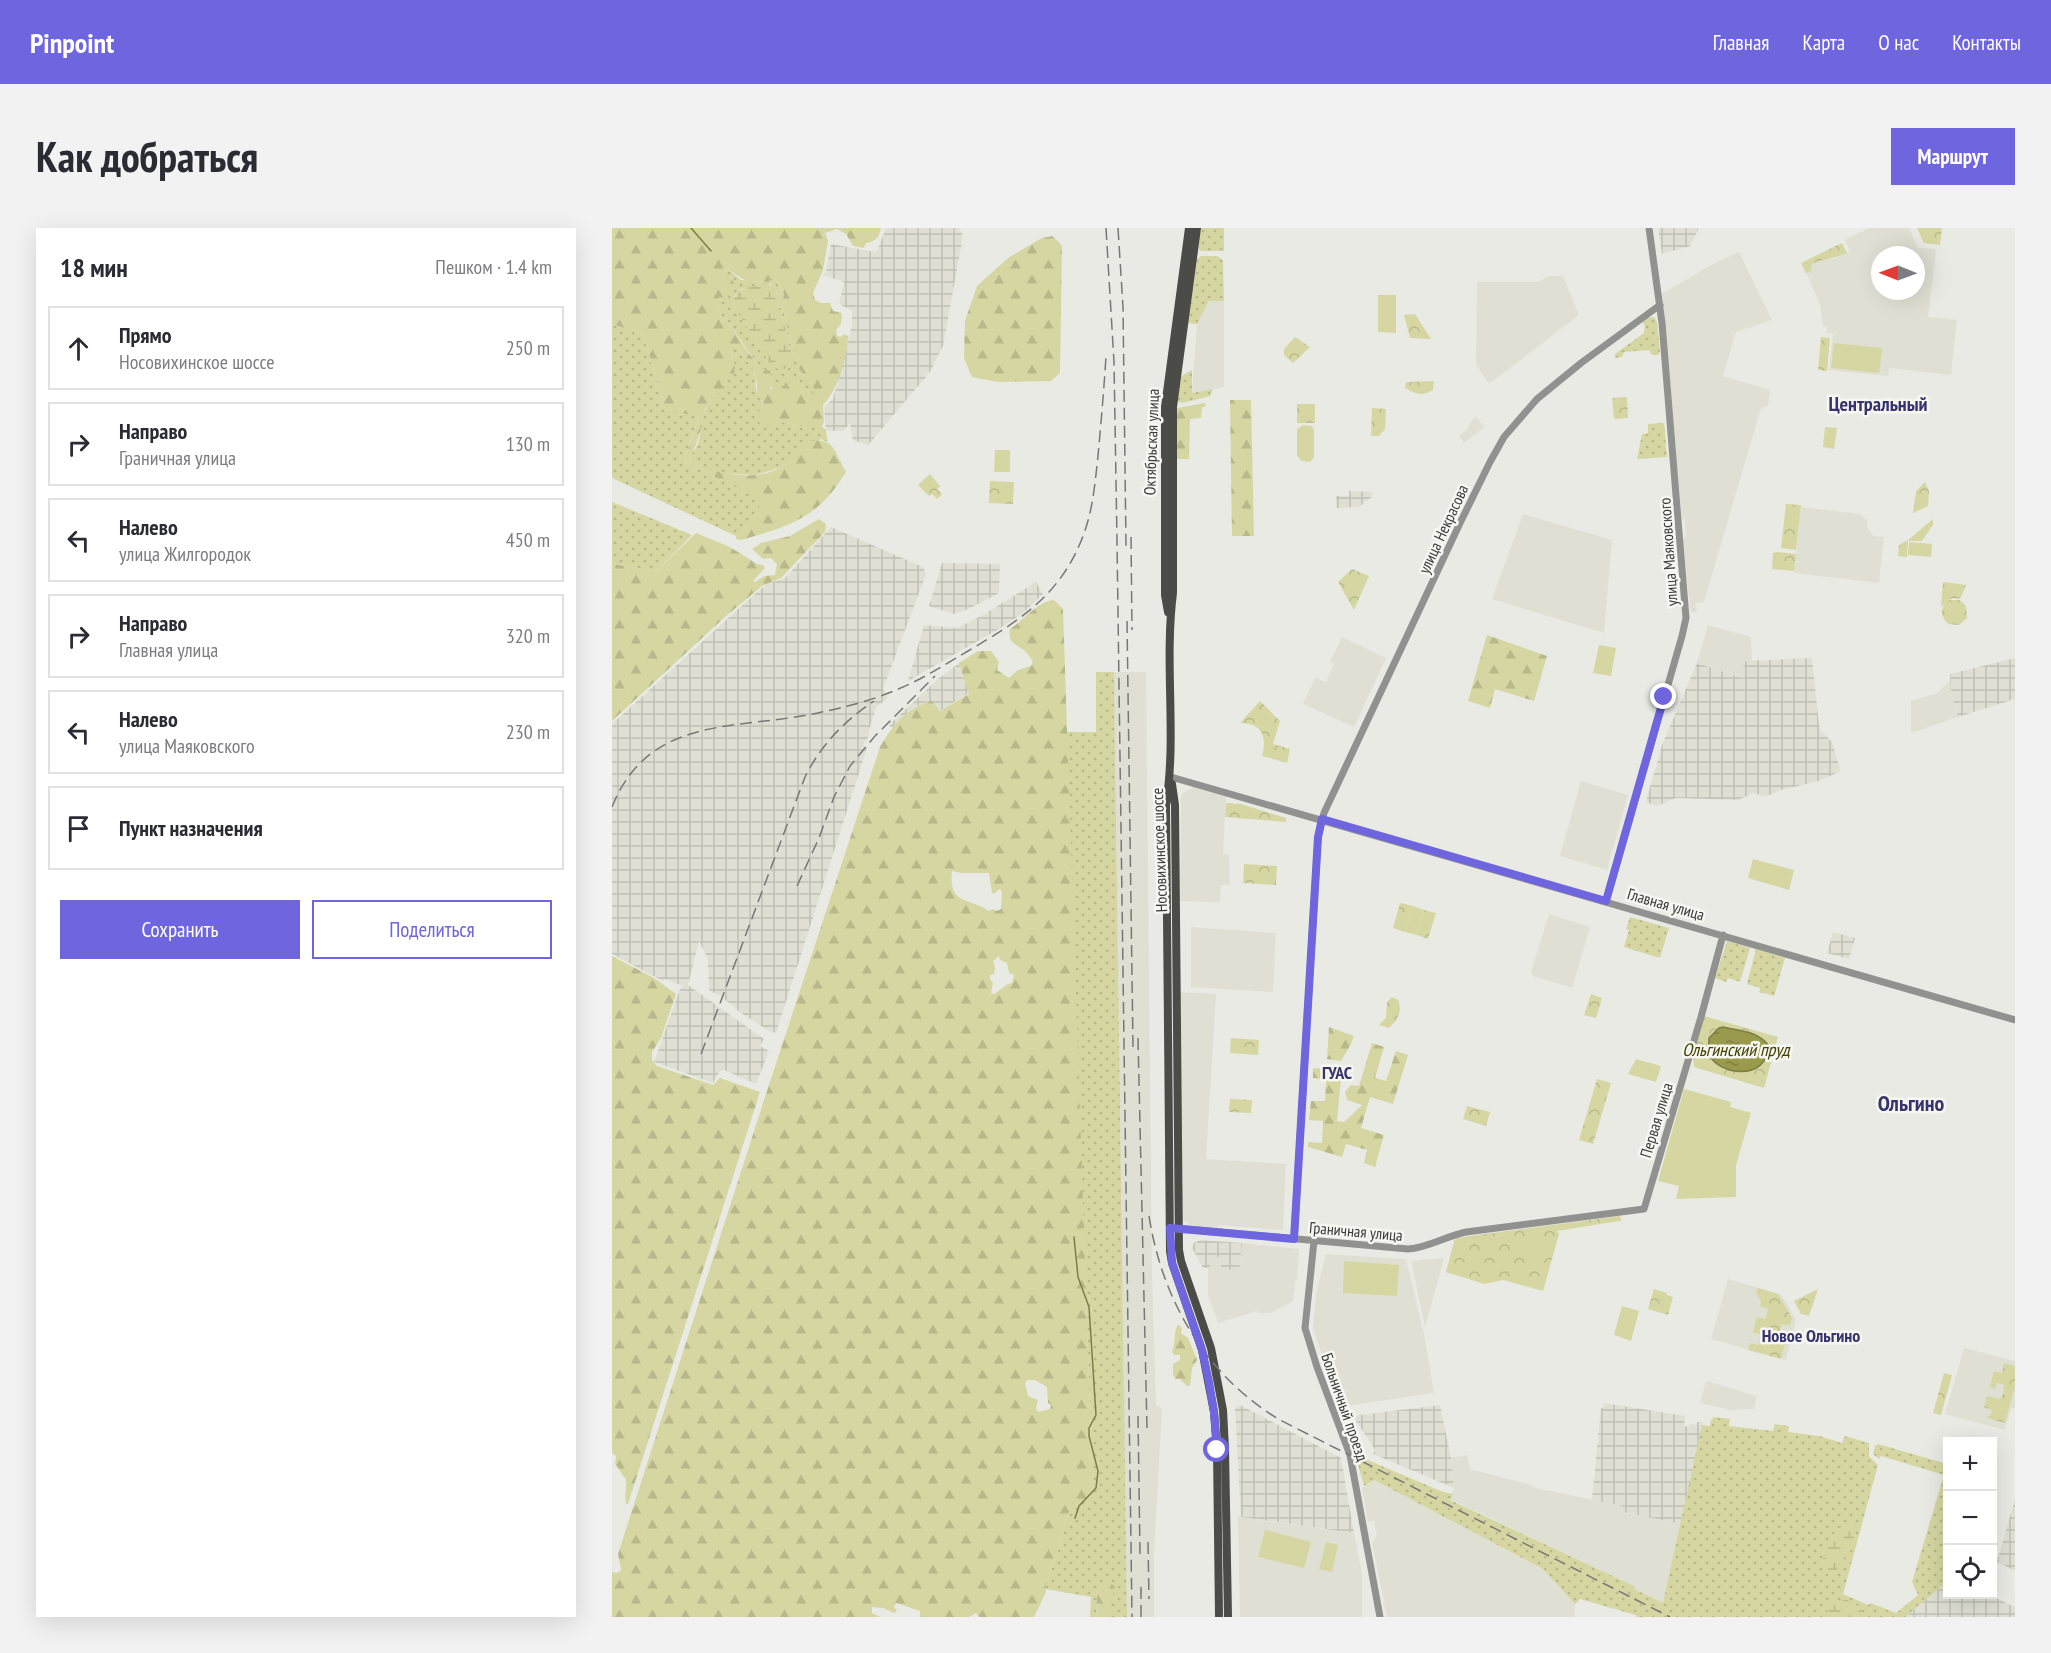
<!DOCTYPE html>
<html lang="ru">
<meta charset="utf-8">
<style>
body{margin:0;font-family:"PT Sans Narrow",sans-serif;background:#f2f2f3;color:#2b2b33}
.controls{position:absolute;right:18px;bottom:18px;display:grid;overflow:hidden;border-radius:0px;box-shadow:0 6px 24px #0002}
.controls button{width:54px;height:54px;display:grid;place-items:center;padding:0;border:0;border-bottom:2px solid #e1e1e2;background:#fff;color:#2b2b33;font:30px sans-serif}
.compass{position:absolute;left:1259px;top:18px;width:54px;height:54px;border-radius:50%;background:#fff;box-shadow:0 6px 24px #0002;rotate:271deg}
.stop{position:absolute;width:18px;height:18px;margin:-14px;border:4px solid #6e65df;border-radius:50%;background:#fff}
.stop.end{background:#6e65df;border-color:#fff;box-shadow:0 2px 6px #0008}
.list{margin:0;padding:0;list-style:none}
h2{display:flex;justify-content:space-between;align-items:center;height:78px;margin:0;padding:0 24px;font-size:26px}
h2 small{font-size:20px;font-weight:400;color:#7c7c81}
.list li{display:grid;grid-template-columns:39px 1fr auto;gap:18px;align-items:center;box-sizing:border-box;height:84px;margin:0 12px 12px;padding:0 12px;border:2px solid #e1e1e2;border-radius:0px}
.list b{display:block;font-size:22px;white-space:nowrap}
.list p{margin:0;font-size:20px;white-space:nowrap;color:#7c7c81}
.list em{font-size:20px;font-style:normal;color:#7c7c81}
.actions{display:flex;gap:12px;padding:18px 24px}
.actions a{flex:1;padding:14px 0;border:2px solid #6e65df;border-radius:0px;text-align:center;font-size:21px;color:#6e65df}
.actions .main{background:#6e65df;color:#fff}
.icon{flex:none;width:33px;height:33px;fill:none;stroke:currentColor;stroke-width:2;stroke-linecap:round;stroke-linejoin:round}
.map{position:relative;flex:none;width:1403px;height:1389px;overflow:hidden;border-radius:0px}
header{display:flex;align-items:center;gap:36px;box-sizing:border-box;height:84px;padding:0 30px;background:#6e65df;color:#fff}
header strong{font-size:28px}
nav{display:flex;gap:33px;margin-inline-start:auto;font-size:21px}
.intro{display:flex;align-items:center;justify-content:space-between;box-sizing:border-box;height:144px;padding:0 36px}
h1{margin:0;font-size:42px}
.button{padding:15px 27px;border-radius:0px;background:#6e65df;color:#fff;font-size:21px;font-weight:700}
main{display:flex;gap:36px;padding:0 36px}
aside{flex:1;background:#fff;border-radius:0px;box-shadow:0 6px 24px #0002}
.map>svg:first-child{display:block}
</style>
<header>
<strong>Pinpoint</strong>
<nav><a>Главная</a><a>Карта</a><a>О нас</a><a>Контакты</a></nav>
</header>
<div class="intro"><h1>Как добраться</h1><a class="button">Маршрут</a></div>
<main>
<aside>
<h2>18 мин<small>Пешком · 1.4 km</small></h2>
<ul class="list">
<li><svg class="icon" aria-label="ahead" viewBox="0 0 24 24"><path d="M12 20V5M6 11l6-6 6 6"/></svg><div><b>Прямо</b><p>Носовихинское шоссе</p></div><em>250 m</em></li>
<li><svg class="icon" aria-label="right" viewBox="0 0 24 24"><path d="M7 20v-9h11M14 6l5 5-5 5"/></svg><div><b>Направо</b><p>Граничная улица</p></div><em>130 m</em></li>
<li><svg class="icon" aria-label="left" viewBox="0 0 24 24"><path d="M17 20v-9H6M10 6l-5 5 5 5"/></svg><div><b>Налево</b><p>улица Жилгородок</p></div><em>450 m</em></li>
<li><svg class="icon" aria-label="right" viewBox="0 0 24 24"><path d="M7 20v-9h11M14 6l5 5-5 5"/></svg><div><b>Направо</b><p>Главная улица</p></div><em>320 m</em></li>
<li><svg class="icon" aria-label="left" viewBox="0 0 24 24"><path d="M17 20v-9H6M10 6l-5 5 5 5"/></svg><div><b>Налево</b><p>улица Маяковского</p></div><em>230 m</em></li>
<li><svg class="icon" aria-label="arrive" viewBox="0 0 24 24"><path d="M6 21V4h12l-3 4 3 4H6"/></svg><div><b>Пункт назначения</b></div></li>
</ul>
<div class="actions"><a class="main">Сохранить</a><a>Поделиться</a></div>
</aside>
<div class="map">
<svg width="1403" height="1389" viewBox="0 0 1403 1389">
<defs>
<pattern id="industrial-grid" width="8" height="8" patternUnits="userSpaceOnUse" patternTransform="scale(1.5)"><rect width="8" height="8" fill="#dfe0d3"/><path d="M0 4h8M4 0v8" fill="none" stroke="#c0c1b6"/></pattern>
<pattern id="grass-dots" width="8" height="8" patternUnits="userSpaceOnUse" patternTransform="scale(1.5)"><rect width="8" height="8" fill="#d5d6a1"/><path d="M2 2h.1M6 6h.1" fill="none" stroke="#b8b88b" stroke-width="1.8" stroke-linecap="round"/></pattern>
<pattern id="forest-firs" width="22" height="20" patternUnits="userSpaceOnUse" patternTransform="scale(1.5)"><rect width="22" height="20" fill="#d5d6a1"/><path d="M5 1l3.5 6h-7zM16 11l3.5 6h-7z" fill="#b8b88b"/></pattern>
<pattern id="wetland-marsh" width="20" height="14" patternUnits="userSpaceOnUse" patternTransform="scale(1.5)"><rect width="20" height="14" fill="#d5d6a1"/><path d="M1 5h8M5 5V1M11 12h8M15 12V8" fill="none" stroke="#b8b88b"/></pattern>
<pattern id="park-crowns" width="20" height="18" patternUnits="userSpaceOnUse" patternTransform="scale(1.5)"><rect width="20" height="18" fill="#d5d6a1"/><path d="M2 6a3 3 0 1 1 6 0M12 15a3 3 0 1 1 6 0" fill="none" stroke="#b8b88b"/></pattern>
<pattern id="water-ripples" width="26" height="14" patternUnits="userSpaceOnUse" patternTransform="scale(1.5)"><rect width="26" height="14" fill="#9a9a4c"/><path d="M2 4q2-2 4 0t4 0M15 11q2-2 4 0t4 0" fill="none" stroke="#7f7f40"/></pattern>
</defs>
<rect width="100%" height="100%" fill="#eaeae5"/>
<path fill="#dfe0d3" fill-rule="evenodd" d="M1257,0H1297L1306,20L1324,21L1316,89L1345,92L1339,147L1277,140L1276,148L1217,142L1221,106L1214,105L1215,99L1211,98L1208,76L1194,45L1199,43L1200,36L1212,30L1222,31L1238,24L1233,12ZM1268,27H1304V63H1268Z
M1127,24L1160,92L1124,104L1111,148L1158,162L1156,178L1149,180L1092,374L1083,375L1085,384H1080L1078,381L1071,311L1074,309L1073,295V291H1070L1050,66L1101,36Z
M936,48H951L967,87L877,156L864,137L865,54H927Z
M597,73H612V159L580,165L585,96Z
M864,188L872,199L852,215L847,208L856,201L860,192Z
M1189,279L1249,286L1255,293V299L1261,308L1272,309L1267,355L1182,345Z
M911,286L1000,312L992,405L880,371Z
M1096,397L1139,409L1140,433L1132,450L1085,435Z
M730,409L774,430L742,499L691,476L703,450L714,454L722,436L718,434Z
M502,444H534L540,1047L544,1177L550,1181L542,1327V1389H515Z
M1339,452V465L1346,489L1299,505V473L1325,465Z
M969,553L1016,567L995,642L948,628Z
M581,559L614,568L611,626L617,627L618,657H609L608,674L568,673L569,571L570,566Z
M937,686L978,699L960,760L921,748L919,744Z
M579,699L664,705L661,764L579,759Z
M567,764L604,766L594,931L674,936L671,1002L606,997L605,1001L580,998L570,991L569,976L571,948L569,935Z
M630,1015L687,1021L685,1052L683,1053L681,1073L659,1085H646L645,1083L606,1095L596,1067V1040H598L599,1029H609L628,1038Z
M714,1026L794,1031L812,1106L822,1165L727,1179L701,1100L704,1065Z
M832,1030L829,1042L813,1099L799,1033Z
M1116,1051L1170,1067L1184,1092L1174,1132L1099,1111Z
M1352,1120L1403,1133V1181L1399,1180L1393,1202L1333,1186Z
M1094,1153L1145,1168L1142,1181L1115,1182V1181L1088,1175Z
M855,1227L858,1241L916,1256L924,1260L1011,1278L1010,1284L1070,1296L1051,1375L1022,1361V1358L838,1271L842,1260L839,1230Z
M762,1252L931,1341L963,1376L962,1389H775L760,1315L765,1306L763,1299L762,1293L756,1294L750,1260Z
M626,1289L742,1305L750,1345V1389H628Z"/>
<path fill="url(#industrial-grid)" d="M274,0H347L351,8L331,118L318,144L256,217L241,212L238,195L231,203H214L212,179L221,171L240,97V86L239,82L227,76L232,54L211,47L214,44L219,16L263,24L266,21Z
M1046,0H1086V2L1078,18L1050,26Z
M737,263L760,264V269L747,279L724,280V268H737Z
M219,299L311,339L314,346L271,461L276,469L264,480L257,502V508L251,517L255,520L164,805L157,803L129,785L110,769L97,762L96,731L87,713L76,757L152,811L148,818L157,823L144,856L112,842L108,843L101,855L42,834L68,761L71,758L53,751L51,753L0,726V496L136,372L155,356L173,350Z
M330,335L388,336L387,365L352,383L341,386L317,378Z
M424,354L431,366L410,386L385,402L296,453L312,397L345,400L371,387Z
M1200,430L1207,497L1209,503L1220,514L1229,543L1207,553L1169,562L1153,569L1142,565L1126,572L1064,570L1045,578L1034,574L1050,517L1085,435L1131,450L1132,433Z
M1403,430V471L1346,489L1339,465L1338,446Z
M347,435L357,465L328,483L319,472L303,479L280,500L277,497L326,451Z
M1221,704L1243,710L1237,731L1215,725Z
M588,1012L630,1015L628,1038L624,1042L609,1041V1029H599L598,1040H591L580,1020L582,1015Z
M992,1175L1073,1188L1072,1198L1077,1199L1078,1196L1084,1197L1085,1194L1091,1195L1070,1296L1010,1284L1011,1278L980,1272L989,1180H991Z
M628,1177L729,1230L742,1305L629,1289L623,1180Z
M828,1177L839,1230L842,1260L761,1226L763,1222L741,1188Z
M1403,1271V1343L1385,1334Z
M1335,1354L1336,1366L1378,1367L1403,1379V1389H1293Z"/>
<path fill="url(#grass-dots)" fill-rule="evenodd" d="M589,0H612V23H588L586,18Z
M589,28H605L611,32L612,73H597L585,96L575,95L585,31Z
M115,41L129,52L157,54L159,50L163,51L172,67L170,75L180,119L185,127L186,139L204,162L199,169L191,164L185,152L172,163L161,162L153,143L144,134L115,93L109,91L108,83L102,73L108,69L113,44ZM159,56L165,62L176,115L182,128L177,140L167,141L156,132L121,77L122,68L129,61Z
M1042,89L1045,94L1048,123L1046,127H1040L1037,122L1012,124L1010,129L1003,130V126L1032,105L1033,98L1030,94L1035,90Z
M0,96L31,106L53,181L87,188L72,233L152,273L127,307L124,308L0,250Z
M125,118C130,129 140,135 143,147C145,151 143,157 144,161C146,168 151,171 151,179L170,194L189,198H210L214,203L216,214L209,211L167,240L144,247L117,246L96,242L78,235L77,229C89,219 89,197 93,183C95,177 116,151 122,145L120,132L121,119Z
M580,142V165L601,161L598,168L571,175L565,173L568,149Z
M1052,195L1055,229L1025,231L1030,206L1036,205V196Z
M0,274L80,307L45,343L0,336Z
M484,444H502L515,1389H499L498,1367L488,1357L485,1363L484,1389H478L479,1369L433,1361L461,1271H481L454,504H484Z
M1018,689L1057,700L1048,730L1012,719L1017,702L1014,701Z
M1115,713L1138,720L1128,754L1116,750L1114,754L1103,750Z
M1144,721L1173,730L1162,768L1147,764L1148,760L1135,756Z
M1102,1189L1118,1191L1117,1198L1161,1203L1163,1196L1177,1198L1176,1204L1207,1208L1230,1215L1233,1208L1257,1215V1228L1266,1237L1231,1366L1256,1377L1259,1375L1284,1385L1306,1367L1300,1354L1332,1247L1269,1228L1267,1231L1261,1226L1263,1218L1266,1216L1335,1236V1354L1293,1389H1025L1024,1387L968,1371L963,1376L931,1341L762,1252L752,1258L742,1222L758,1233L831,1264L841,1266L838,1272L1022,1358V1361L1051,1375L1090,1197L1098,1198L1099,1192Z"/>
<path fill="url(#forest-firs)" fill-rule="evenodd" d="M0,0H269C267,10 264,13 254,15L252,20L241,18L234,6L225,1L213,5L216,13L211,42L201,65L203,72L209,75H218L221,83L230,85L229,96L224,102L225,108L229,109L232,106L236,108C236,129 225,163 211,177L212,194L210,198H189L170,194L167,198L148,197L145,185L151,179V173L147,170C144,162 146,154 143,146C139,135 130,128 125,118L121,120L120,131L123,136L122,145L93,181L91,195L81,225L77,229L78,235C104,245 143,255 169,239C174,235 179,231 184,227L186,215C222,208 218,215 234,244C205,291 180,297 129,312L124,311V308L127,307L151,273L72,233L87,189L53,181L31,106L0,96ZM115,41L134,53L157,54L159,50L163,51L172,66L170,75L180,119L185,127L186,139L203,162L199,168L191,164L185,152L179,150L173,155L171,163L166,160L160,162L158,159L162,153L158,143C144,142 124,105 115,93L109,91L108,83L102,73L108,69L116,70L122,55L113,44Z
M441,8L450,18L448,145L439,153L386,154L360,149L352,130L353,93L365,58L396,30L430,10Z
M618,172H639L642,308H620Z
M593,175V179H590L589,190L578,191L577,231H565V180Z
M207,291L214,296L213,304L169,350L150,358L113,389L0,493V336L45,343L84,305L118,319L145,336L151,337L153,340L141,353L143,354L152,348L163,347L165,336L159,330L151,331L140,321L149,315L178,308Z
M442,372L451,381L481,1271H461L433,1361L434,1364L422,1389H367L364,1385L357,1389H308V1383L284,1375L282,1379L285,1383L282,1385L271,1380L260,1379V1385L268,1389H0V1344L5,1345L9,1342L6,1326L154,866L268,519C283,494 293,483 319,472L328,483L357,466L347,435L366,423H379L387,434L385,442L397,450L406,442L419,438L421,433C417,428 415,424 410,421C401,414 396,414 398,401C412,392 426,373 442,372ZM340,643L349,645H377L380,665H383L387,661L390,663L389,681L385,683L381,681L377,683C358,669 336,678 340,643ZM387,728L388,732L395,735L397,745L402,747L400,755L396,756L382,766L379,765L381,755L378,751V747L382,746L383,740L381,733ZM415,1152H423L435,1159L436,1175L439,1177L438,1181L426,1184L424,1180L426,1172L416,1168L413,1155Z
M875,407L935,428L922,473L883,461L878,480L856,473Z
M0,728L42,750L64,766L49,810L40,824V832L45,838L101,857L108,850L148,864L16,1276H14C12,1267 15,1259 14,1251C9,1247 7,1240 3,1236L4,1228L0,1225Z
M717,799L742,808L739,816L729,833L715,831Z
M760,815L772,819L763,850L774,853L784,823L796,827L781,876L758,869L749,900L772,907L763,939L752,935L755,922L734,916L730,929L696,919V914L710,915L711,893L697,892L699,873H713L714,852L701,850V840L715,841L716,837L730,839L725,893L732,894L750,877L735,872L733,864L739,857L747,858Z
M566,1096L570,1101L569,1105L576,1110L585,1132L580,1140L578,1157L575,1158L568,1151H563L561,1146V1136L568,1132V1127H562L560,1124C564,1115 561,1104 566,1096Z
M500,1356L503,1360V1364L499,1367V1389H484L485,1363L488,1357Z"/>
<path fill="url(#wetland-marsh)" d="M155,56L162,58L165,62L176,115L182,128L180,138C173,142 165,143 159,137L121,77C121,58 141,58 155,56Z
M1229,1294H1243L1245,1297C1238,1324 1240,1327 1219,1347H1216C1204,1324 1219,1312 1229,1294Z
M1227,1372H1235L1251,1381V1385L1248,1389H1213L1218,1375Z"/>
<path fill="url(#park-crowns)" d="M1305,0H1330L1328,17L1312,15Z
M1230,15L1235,25C1223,31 1212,30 1200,36L1199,43L1194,45L1189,35Z
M803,86L819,111L798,110L792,87Z
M683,109L698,119L681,135L672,127V121Z
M1209,109L1218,110L1215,143L1206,142Z
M822,153L821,162C810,169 804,166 793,160L794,154Z
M1015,169L1016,190L1002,191L1000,170Z
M685,176H703V195H685Z
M760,180L774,181L773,201L767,208H759Z
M318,246L328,258L325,261L330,266L325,271L320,266L317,268L306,257Z
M378,253L402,254L401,276L377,275Z
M1313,254L1317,263L1316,278L1301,285L1304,263Z
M1174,276L1189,277L1184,322L1169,320Z
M1321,291V297L1310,313H1296L1295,329L1286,328L1287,317L1296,312Z
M1165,324L1184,326L1182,343L1160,341L1161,325Z
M740,341L757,348L742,382L726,354Z
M1331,354L1354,357L1348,371L1341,370L1336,372H1348L1354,378L1355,390L1347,397L1337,396C1329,390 1328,383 1333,375L1329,379Z
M648,473L668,493L661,516L678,521L675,535L650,528C655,510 651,495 628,495Z
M614,575L629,576L674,590V594L613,589Z
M632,636L665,638L664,657L631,655Z
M788,675L801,678L793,704L781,700Z
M812,682L824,685L816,711L805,707Z
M979,766L990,770L984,790L972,787Z
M780,769L786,772C791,784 785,792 777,800L767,797L774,790L775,774Z
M1092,788L1166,809L1152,860L1082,839L1081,830Z
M619,810L647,812L646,827L618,825Z
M985,851L999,855L981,916L967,912Z
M618,871L640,872L639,885L617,884Z
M855,878L878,884L874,898L851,891Z
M1008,988L1009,992L1007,993L945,1003L947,1006L931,1063L891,1052L872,1056L834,1044L843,1010Z
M1146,1060L1166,1066L1180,1090L1178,1097L1170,1096L1167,1105L1175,1108L1169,1131L1136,1122L1138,1115L1147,1117L1149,1107L1141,1104L1145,1089L1153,1091L1156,1081L1148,1078L1149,1074L1144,1064Z
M1042,1061L1055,1065V1067L1061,1069L1056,1087L1036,1081Z
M1206,1061L1197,1088L1189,1086L1182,1073Z
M1392,1135L1403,1138V1159L1393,1195L1375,1190V1188H1378L1380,1182L1372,1179L1375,1168L1388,1171L1391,1166L1392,1157L1385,1155L1383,1161L1378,1159L1382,1143L1390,1145Z
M1332,1145L1340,1147L1329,1187L1321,1185Z"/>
<path fill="#d5d6a1" d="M766,67H784V105L766,104Z
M1222,115L1270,120L1267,145L1219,140Z
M691,197L699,198L702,201V229L698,234L690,233L685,228V201Z
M1213,199L1225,200L1222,221L1211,219Z
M383,222H398V244H382Z
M1297,314L1320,316L1319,329L1296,327Z
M987,417L1004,420L999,448L981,445Z
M1141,631L1182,642L1177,662L1136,650Z
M801,678L812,682L805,707L793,704Z
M1024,831L1049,838L1044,854L1016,846Z
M1072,861L1119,874L1118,879L1139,885L1124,937V969L1064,971L1067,958L1046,953Z
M928,1011L930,1025L902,1029L900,1015Z
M732,1033L787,1037L785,1068L731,1065Z
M1010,1078L1027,1083L1019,1113L1002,1107Z
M653,1302L699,1314L692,1340L646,1329Z
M714,1314L726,1317L720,1344L707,1341Z"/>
<path fill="url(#water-ripples)" stroke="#7d7d46" stroke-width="1.5" d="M1111,799C1127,803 1146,803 1156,817C1157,855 1103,847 1097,825C1096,821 1097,815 1097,810L1107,800Z"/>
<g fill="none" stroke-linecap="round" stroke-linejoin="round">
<path stroke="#7d7d46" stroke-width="1.5" d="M79,0L99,23
M462,1009L466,1049L477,1079L484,1187L477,1200V1208L486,1243L484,1260L467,1278L463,1290"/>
<path stroke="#91928f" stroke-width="7" d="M559,549L1403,792
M994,673L1070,408L1074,390L1050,95L1037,0
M564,1000L796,1021C816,1020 834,1008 854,1004L1032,981L1089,789L1111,707
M682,1011L706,610L712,585L849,293L878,234L892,209L925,171L969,135L1048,77
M702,1013L693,1100L705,1139L738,1227L768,1389"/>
<path stroke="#4b4b47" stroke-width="8" d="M585,0L561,179V365C552,436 565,507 554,577L558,1023L560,1035L590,1122L602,1184L605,1222L607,1389
M556,384L553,367V179L577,0
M560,556L563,577L567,1022L569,1033L599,1120L611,1182L613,1221L616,1389"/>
<path stroke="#777875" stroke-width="1.5" stroke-dasharray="12 6" stroke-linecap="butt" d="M494,0L502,134L505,313L520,1389
M506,0L511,79L514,318
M519,309L520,402
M515,393L521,819
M0,579C38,484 129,503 210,484C234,479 261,472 284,462C309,452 332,437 356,423C407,393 449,367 471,308C481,282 483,255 486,228C489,195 492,161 494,128
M185,658L207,610L222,569L238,538L263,508L323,448
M526,810L535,1200
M89,826L193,549C209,517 232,493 262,473
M537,988C550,1072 594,1148 668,1192L1058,1389
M526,1188L528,1326
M536,1314L537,1371
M529,1359V1389"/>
</g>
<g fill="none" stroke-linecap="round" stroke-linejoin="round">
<path stroke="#6e65df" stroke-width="8" d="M605,1222L602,1184L597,1154L590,1122L560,1035L558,1000L682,1011L706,609L710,591L994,673L1052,469"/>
</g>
<g text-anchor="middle" stroke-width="5" stroke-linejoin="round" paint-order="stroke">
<g font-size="16" fill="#393a38" stroke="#f7f7f2">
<text transform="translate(539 214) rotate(-88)" y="6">Октябрьская улица</text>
<text transform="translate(831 301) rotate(-65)" y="6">улица Некрасова</text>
<text transform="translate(1056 324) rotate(-94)" y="6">улица Маяковского</text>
<text transform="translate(547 622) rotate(-92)" y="6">Носовихинское шоссе</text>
<text transform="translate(1054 676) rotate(16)" y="6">Главная улица</text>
<text transform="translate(1044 892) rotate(-73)" y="6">Первая улица</text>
<text transform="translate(744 1003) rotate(5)" y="6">Граничная улица</text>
<text transform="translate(733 1179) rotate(71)" y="6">Больничный проезд</text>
</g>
<g font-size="18" font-style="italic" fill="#424101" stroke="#f7f7f2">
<text x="1124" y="828">Ольгинский пруд</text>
</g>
<g font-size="18" font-weight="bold" fill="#36336e" stroke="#f7f7f2">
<text x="725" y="851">ГУАС</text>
<text x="1199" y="1114">Новое Ольгино</text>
</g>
<g font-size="20" font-weight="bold" fill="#36336e" stroke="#f7f7f2">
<text x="1266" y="183">Центральный</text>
</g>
<g font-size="22" font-weight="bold" fill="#36336e" stroke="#f7f7f2">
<text x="1299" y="883">Ольгино</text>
</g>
</g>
</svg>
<div class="controls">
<button>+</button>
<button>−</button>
<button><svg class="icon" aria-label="locate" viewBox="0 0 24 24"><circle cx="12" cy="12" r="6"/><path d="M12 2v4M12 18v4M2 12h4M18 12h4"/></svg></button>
</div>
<svg class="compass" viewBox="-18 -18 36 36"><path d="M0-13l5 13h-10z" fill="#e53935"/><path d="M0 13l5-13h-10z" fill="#7c7c81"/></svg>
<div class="stop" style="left:605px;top:1222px"></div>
<div class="stop end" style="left:1052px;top:469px"></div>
</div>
</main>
